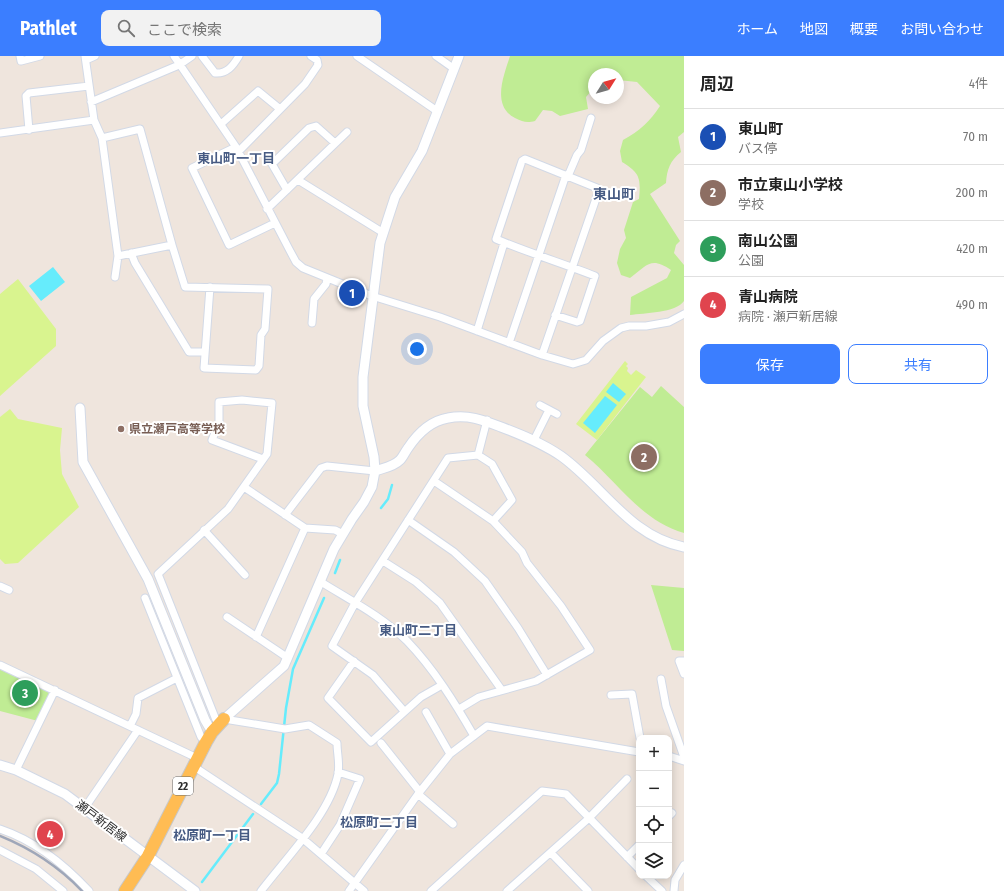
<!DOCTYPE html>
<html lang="ja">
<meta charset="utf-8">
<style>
body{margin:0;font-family:"Fira Sans Condensed","Noto Sans JP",sans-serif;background:#f2f2f2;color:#222}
.controls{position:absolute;right:12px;bottom:12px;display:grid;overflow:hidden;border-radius:8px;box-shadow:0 2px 10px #0003}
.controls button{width:36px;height:36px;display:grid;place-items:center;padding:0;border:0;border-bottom:1px solid #e0e0e0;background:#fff;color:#222;font:20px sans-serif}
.compass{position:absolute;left:588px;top:12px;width:36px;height:36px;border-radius:50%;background:#fff;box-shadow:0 2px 10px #0003;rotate:53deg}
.you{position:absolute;left:417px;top:293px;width:14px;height:14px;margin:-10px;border:3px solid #fff;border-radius:50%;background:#1a73e8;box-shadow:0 0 0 6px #1a73e833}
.badge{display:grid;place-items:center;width:26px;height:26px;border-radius:50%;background:#3b7eff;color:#fff;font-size:13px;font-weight:700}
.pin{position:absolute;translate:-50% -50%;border:2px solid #fff;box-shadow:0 1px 4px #0006}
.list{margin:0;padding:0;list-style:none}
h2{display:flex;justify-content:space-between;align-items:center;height:52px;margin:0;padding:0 16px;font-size:17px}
h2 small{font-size:13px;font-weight:400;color:#767676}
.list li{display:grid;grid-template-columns:26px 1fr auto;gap:12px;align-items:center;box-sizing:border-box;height:56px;padding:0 16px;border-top:1px solid #e0e0e0}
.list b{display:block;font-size:15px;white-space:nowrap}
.list p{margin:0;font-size:13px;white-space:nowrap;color:#767676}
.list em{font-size:13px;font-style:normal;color:#767676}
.actions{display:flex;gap:8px;padding:12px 16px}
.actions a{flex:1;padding:9px 0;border:1px solid #3b7eff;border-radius:8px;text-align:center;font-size:14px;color:#3b7eff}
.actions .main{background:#3b7eff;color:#fff}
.icon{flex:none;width:22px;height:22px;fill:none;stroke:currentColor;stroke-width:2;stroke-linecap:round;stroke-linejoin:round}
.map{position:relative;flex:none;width:684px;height:835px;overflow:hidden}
header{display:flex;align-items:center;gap:24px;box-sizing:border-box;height:56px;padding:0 20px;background:#3b7eff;color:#fff}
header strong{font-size:19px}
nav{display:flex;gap:22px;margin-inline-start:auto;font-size:14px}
.search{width:280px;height:36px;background:#f2f2f2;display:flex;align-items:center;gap:10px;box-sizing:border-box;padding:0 14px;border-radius:8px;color:#767676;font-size:15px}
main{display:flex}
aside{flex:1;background:#fff}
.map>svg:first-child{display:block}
</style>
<header>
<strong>Pathlet</strong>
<div class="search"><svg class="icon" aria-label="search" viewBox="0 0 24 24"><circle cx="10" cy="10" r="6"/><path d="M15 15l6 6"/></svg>ここで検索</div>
<nav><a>ホーム</a><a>地図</a><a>概要</a><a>お問い合わせ</a></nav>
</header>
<main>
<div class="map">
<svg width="684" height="835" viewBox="0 0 684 835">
<rect width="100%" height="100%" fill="#efe5dd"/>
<path fill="#c0ec94" d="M510,0H684V76L678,81L681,96C670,105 667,113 666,127L650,138L680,185L676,189L674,197L684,209V245C676,257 644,257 630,259L631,241L667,222L671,214C651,200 647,209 630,222L621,219L617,207L620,193L626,182L624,174L633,146L639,143C641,122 640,117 622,106L620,95L623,84C640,75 650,65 660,50L637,26L618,24V18H594V32L586,41L588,53L560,60L552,55L543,54L535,65C527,67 523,66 515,62C491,50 504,19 510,0Z
M661,330L684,351V477C641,465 618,426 585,399L640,331L652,341Z
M651,529L684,532V595L672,594Z
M0,612L49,634L50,639L38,665L0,655Z"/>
<path fill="#d9f48f" d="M18,223L56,273V290L0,340V238Z
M625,305L628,308L626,310L628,312L627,315L631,319L636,314L646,321L597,384L576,368Z
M10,353L18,363L62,372L60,394L62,418L79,451L18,507L5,508L0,503V361Z"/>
<path fill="#66ecfc" d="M53,211L65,226L41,245L29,230Z
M613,327L626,338L619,346L606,336Z
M605,340L617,349L595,377L583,367Z"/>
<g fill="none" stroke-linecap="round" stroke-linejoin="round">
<path stroke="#66ecfc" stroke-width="2.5" d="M381,452L388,443L392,429
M335,517L340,504
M261,748L277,727L279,718L286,652L293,613L324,542
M202,826L253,758"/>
<g stroke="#d2d9e6" stroke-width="9">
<path id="minor" d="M20,0L21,5L40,0
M85,0L94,64L102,82L118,200L115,221
M174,0L236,91L289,193L296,206L303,212L372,240L440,261L542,299L573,308L586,304L603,285L621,272L629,270H646L669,266L684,258
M202,0L215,17C227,18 233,10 239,0
M357,0L437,55
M436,0L453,12
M86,4L95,0
M91,46L179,9L192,0
M221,68L258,35L280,53
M29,74L26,40L29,37L89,30
M0,77L94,64
M102,82L140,73L172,189L118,200
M236,91L192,112L229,189L275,167
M238,96L305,28L318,9L317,4L311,0
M568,120L577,99L581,94L591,62
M298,124L382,176
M287,134L272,108L309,72L316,70L335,87
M267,153L347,76
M172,189L185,231L268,233L265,273L261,279L259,310L256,314L204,312L210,231
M131,197L135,207L189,296H205
M312,267L314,243L326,228L327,223
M477,275L504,187
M509,287L566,119
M542,299L599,134L597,132L525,103L522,105L496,183C529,197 562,207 595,220L580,265L577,266L555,259
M540,349L557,358
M534,384L549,354
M478,399L487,364
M434,425L493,465L522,496L527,507L561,550L590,594L536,625L479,641L459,653
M244,431L305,472L335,474L343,478
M285,459L321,412L327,410L375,415
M408,464L454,496L485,525L518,572L547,619
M204,474L245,519
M383,505L416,526L440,547L501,633
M321,526C350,544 383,561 407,585C434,613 455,647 474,680
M0,530L9,534
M145,542L201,681L206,686
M227,561L288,602
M256,581L305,472
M354,605L328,642L371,686L421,641L442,629
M684,605H679L684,618
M0,609L197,702
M661,623L666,650L684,701
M611,639L632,638L640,682
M404,655L373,619L332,590L355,547L448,402L478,399L492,408L512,444L493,465
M426,656L450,698
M224,663L285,673L309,669L337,687C337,697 340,708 338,718C330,758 286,802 261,835
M218,669L158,518L228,453L267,398L272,347L242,344L219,346V367L212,384L263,403
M130,670L136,658L138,642L177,622
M381,687L420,736
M669,700L684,705
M193,710L302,782L364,835
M16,714L55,634
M418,738L453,768
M84,753L138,674
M669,760L672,757
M0,773C36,785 64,808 89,835
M0,794L36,813L63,835
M551,797L588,835
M321,798L340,769L360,723L338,716
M627,801L639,789
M646,820L662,835
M349,835L418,738L450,698L487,670L639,696
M431,835L542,735L566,738L639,813
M507,835L588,763L627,723
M674,835L675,824L684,809"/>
</g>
<g stroke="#d2d9e6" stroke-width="11">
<path id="tertiary" d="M80,352L83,406L148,523L205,664L212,676
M375,415C383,412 393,411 400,404C403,401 405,396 408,392C418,377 430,365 448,362C468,358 483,364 501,371C522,379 542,387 561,400C603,430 630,481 684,491
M224,663L284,610L334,493L352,463L364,446L372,431L375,415L374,401L363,350V321L380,187L395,141L422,95L459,0
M0,709L16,714L65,738L195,835"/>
</g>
<g stroke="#c8c8c8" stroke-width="14">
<path id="primary" d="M125,835L148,800L206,686L212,676L224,663"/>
</g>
<use href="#minor" stroke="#fff" stroke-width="7"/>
<use href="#tertiary" stroke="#fff" stroke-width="9"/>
<use href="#primary" stroke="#ffbc53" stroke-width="12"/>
<path stroke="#9fa7b9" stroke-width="2.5" d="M0,780C32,793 58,810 82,835"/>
</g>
<circle fill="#8d6e63" stroke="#fff" stroke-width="1.5" cx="121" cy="373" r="4"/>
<g text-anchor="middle" stroke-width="4" stroke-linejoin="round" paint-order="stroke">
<rect fill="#fff" stroke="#6b6b6b" stroke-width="1" x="173" y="721" width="20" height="18" rx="3"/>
<g font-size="11" font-weight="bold" fill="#2c2c2c">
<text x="183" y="734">22</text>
</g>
<g font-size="12" font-weight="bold" fill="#785e54" stroke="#fff" text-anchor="start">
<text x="129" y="377">県立瀬戸高等学校</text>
</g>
<g font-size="12" fill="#2c2c2c" stroke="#fff">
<text transform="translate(101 765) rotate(37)" y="4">瀬戸新居線</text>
</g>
<g font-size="13" font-weight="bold" fill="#475b83" stroke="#fff">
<text x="236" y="107">東山町一丁目</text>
<text x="418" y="579">東山町二丁目</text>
<text x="379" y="771">松原町二丁目</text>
<text x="212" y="784">松原町一丁目</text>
</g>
<g font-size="14" font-weight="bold" fill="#475b83" stroke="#fff">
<text x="614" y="143">東山町</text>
</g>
</g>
</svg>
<div class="controls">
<button>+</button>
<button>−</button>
<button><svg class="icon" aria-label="locate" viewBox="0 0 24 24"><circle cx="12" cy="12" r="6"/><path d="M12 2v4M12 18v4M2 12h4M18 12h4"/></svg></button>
<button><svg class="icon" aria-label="layers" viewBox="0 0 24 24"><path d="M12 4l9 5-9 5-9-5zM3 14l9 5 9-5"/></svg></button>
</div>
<svg class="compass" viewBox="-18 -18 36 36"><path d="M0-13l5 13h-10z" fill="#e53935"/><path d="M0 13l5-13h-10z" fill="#767676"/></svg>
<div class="you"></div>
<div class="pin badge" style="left:352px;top:237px;background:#1a4fb4">1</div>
<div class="pin badge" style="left:644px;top:401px;background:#8d6e63">2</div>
<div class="pin badge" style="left:25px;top:637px;background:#2e9e5b">3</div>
<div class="pin badge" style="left:50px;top:778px;background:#e0444e">4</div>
</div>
<aside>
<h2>周辺<small>4件</small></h2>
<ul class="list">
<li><span class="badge" style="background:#1a4fb4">1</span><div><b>東山町</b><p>バス停</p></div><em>70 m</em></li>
<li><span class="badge" style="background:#8d6e63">2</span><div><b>市立東山小学校</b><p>学校</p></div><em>200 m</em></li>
<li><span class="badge" style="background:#2e9e5b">3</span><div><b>南山公園</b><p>公園</p></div><em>420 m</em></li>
<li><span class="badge" style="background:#e0444e">4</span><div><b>青山病院</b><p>病院 · 瀬戸新居線</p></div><em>490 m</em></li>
</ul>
<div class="actions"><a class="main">保存</a><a>共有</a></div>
</aside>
</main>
